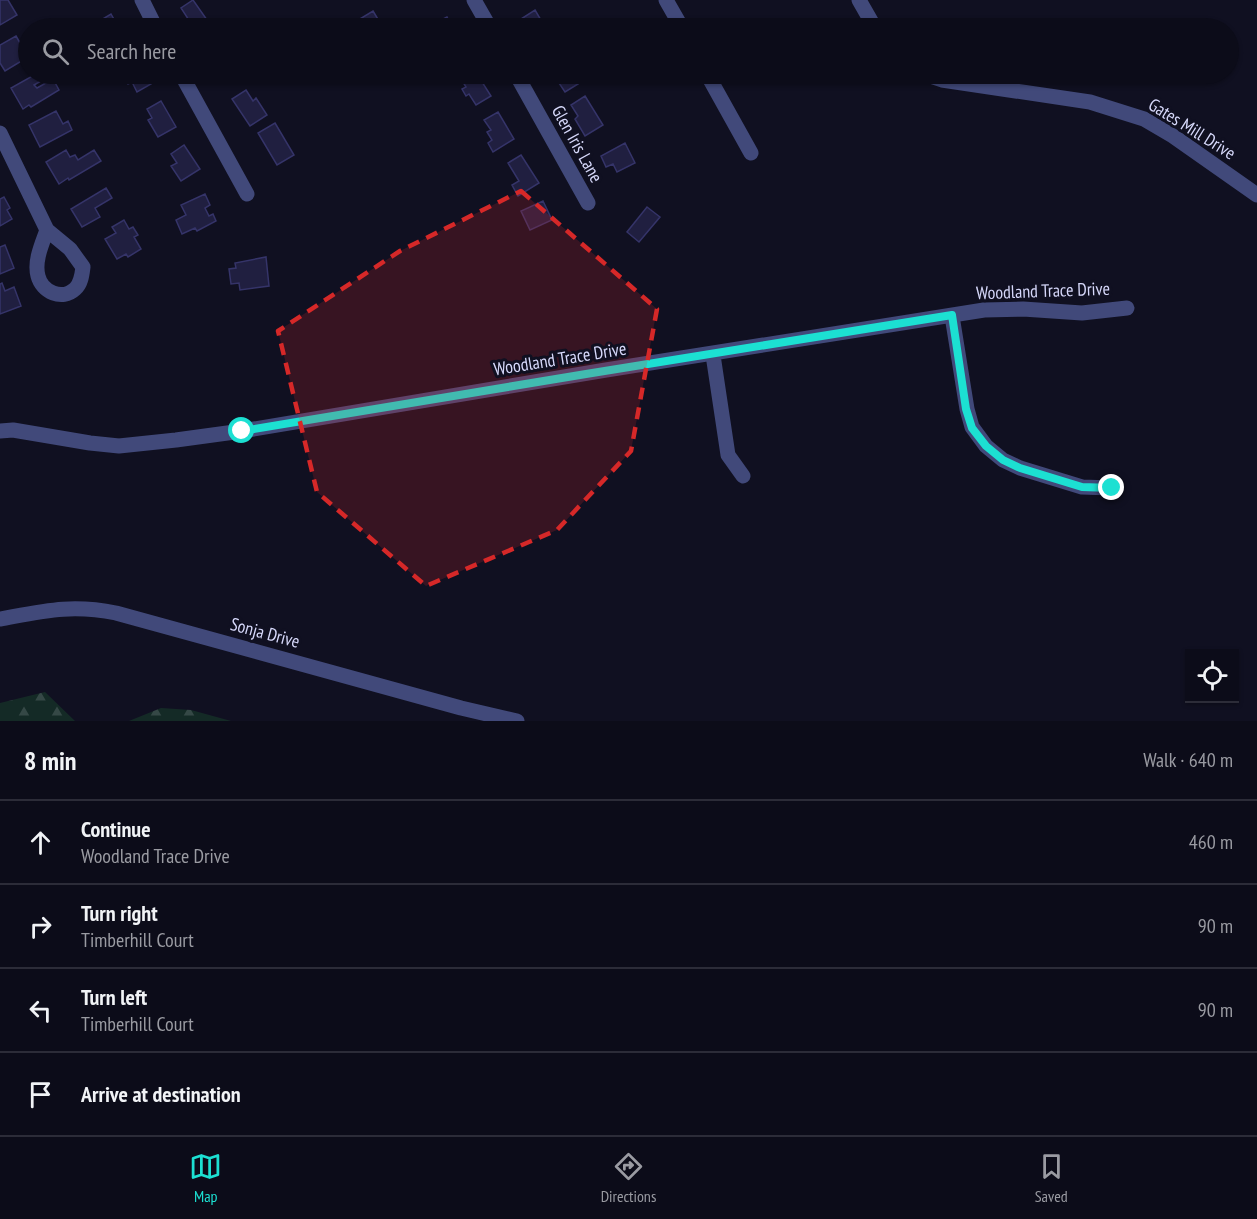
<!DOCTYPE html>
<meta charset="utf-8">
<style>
body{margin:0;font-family:"PT Sans Narrow",sans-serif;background:#151522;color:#f1f3f6}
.controls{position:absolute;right:18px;bottom:18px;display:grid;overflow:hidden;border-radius:0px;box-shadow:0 2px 4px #0004}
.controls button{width:54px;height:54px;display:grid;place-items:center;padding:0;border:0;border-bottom:2px solid #2c2c38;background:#0c0c19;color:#f1f3f6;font:30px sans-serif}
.stop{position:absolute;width:18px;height:18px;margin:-14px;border:4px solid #1ce0d2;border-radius:50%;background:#fff}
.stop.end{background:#1ce0d2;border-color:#fff;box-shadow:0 2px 6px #0008}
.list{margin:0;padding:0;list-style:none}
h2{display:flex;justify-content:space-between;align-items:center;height:78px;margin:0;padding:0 24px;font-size:26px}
h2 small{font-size:20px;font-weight:400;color:#9a9ba2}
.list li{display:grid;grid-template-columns:39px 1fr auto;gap:18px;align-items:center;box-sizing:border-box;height:84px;padding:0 24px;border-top:2px solid #2c2c38}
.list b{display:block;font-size:22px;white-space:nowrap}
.list p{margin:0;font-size:20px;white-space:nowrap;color:#9a9ba2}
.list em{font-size:20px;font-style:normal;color:#9a9ba2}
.icon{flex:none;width:33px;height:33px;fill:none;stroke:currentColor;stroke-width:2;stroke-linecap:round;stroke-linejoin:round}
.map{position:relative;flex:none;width:1257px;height:721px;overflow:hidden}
.search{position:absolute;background:#0c0c19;box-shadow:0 2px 4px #0004;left:18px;right:18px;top:18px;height:66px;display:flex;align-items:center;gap:15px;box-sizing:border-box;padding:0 21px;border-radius:33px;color:#9a9ba2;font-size:22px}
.sheet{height:414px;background:#0c0c19}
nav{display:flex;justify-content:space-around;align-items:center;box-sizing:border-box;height:84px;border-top:2px solid #2c2c38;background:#0c0c19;font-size:16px;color:#9a9ba2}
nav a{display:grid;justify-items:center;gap:3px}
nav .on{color:#1ce0d2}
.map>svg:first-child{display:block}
</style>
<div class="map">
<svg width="1257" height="721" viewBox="0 0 1257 721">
<defs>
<pattern id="forest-firs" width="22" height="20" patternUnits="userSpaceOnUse" patternTransform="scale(1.5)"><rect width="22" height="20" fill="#142a26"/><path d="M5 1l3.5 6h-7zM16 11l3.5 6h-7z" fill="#354846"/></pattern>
</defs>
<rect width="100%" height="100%" fill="#101021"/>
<path fill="url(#forest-firs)" d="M45,692L75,721H0V703Z
M161,708L191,710L231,721H129Z"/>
<path fill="#201f40" stroke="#353469" stroke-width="1.5" d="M0,0H8L17,15L0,25Z
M193,0L212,27L208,28H194L181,8Z
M535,10L542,22L546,19L551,28H527L521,19Z
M373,11L382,26L378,28H353L350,25Z
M111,14L119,28H99L96,23Z
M447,17L453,28H435L433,24Z
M16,36L23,48L28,44V57L5,71L0,63V45Z
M36,74L41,81L34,85L37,88L53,79L59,90L31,107L29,105L23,109L11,88Z
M127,74H146L151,84L137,92L132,82L128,84L125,77Z
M466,74H477L491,96L476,105L469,94L466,96L462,89L466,87L460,77Z
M553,74H571L578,84L565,92Z
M246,90L253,101L256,98L267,115L250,126L232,99Z
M585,96L603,125L585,136L575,119L578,116L571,105Z
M161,101L176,127L158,137L148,120L152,118L147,109Z
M56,111L63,124L68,121L72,130L40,147L29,125Z
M498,112L514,139L493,152L488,143L492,140L487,132L491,130L484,120Z
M275,123L294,155L277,165L258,133Z
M625,143L635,163L617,172L613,164L606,167L601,156Z
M184,145L200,169L181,181L171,166L177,163L171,154Z
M66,150L70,157L75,155L78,160L94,150L101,161L69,180L68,178L59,184L46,162Z
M521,155L539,183L518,196L512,185L519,181L508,163Z
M106,188L112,198L95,208L100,217L82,227L71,209Z
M205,194L210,205L205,208L209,216L213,214L216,221L197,231L195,228L182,234L176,220L186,215L181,205Z
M4,197L10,208L7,210L12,219L0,226V199Z
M543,201L552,220L530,230L521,211Z
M647,207L660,217L639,242L627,232Z
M124,220L129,229L133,227L138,235L134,237L141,249L128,257L126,254L117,259L105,239L116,233L112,227Z
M5,245L14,268L0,274V247Z
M266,257L269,286L240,290L239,283L231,284L229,269L236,268L235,263Z
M2,283L5,291L14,287L21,306L0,314V284Z"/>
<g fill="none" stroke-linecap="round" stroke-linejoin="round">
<path stroke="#41497a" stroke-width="15" d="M142,0L156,28
M474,0L490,28
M666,0L682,28
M859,0L875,28
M181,74L247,194
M516,74L588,203
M707,74L751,153
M924,74L942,80L1090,102L1144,119L1173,136L1257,195
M0,133L47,230L70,249L83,267C82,275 81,284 75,289C62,301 42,292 38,276C34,261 42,244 47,230
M952,316L967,409L972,427L986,446L1003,460L1020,468L1082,487L1111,488
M713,355L728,455L743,476
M0,431L13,430L90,443L119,446L176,440L242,431L606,370L984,310L1023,309L1082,313L1127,308
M0,619C44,611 71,604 116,613L461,708L517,721"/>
</g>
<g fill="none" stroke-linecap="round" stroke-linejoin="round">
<path stroke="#1ce0d2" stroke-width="8" d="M242,431L586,374L952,315L966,409L972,428L986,446L1003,460L1020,468L1082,487L1112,488"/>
</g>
<path fill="#d62828" fill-opacity="0.2" stroke="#d62828" stroke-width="4.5" stroke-dasharray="12 8" stroke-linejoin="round" d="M521,191L657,309L631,451L557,530L426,586L317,492L278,331L400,251Z"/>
<g text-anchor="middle" stroke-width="6" stroke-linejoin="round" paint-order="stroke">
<g font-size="18" fill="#d6d8fa" stroke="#101021">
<text transform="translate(1192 129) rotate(32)" y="6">Gates Mill Drive</text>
<text transform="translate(577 144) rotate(61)" y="6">Glen Iris Lane</text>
<text transform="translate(1043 291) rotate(-2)" y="6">Woodland Trace Drive</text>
<text transform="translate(560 359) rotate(-9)" y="6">Woodland Trace Drive</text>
<text transform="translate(265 633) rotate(15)" y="6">Sonja Drive</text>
</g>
</g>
</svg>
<div class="controls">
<button><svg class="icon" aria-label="locate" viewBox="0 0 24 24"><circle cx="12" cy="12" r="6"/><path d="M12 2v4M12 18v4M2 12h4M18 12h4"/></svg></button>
</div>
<div class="stop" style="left:242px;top:431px"></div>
<div class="stop end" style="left:1112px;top:488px"></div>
<div class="search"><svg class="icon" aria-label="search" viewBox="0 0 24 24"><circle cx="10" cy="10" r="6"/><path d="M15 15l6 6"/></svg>Search here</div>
</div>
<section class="sheet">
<h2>8 min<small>Walk · 640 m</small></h2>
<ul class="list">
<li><svg class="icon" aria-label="ahead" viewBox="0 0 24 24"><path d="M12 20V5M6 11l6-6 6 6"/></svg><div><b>Continue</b><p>Woodland Trace Drive</p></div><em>460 m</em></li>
<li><svg class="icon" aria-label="right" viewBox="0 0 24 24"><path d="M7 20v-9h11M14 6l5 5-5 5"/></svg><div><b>Turn right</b><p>Timberhill Court</p></div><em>90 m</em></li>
<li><svg class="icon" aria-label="left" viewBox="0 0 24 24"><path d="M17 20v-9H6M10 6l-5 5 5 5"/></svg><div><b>Turn left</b><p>Timberhill Court</p></div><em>90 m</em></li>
<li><svg class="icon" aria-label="arrive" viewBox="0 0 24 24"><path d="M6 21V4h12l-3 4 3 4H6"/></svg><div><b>Arrive at destination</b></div></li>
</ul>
</section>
<nav>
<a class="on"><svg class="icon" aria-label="map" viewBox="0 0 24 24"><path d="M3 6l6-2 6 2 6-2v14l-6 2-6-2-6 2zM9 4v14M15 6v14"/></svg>Map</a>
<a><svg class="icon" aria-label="directions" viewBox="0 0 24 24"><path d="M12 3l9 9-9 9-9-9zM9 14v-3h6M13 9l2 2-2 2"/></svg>Directions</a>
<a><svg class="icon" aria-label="saved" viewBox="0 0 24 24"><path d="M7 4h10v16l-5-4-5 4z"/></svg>Saved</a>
</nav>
